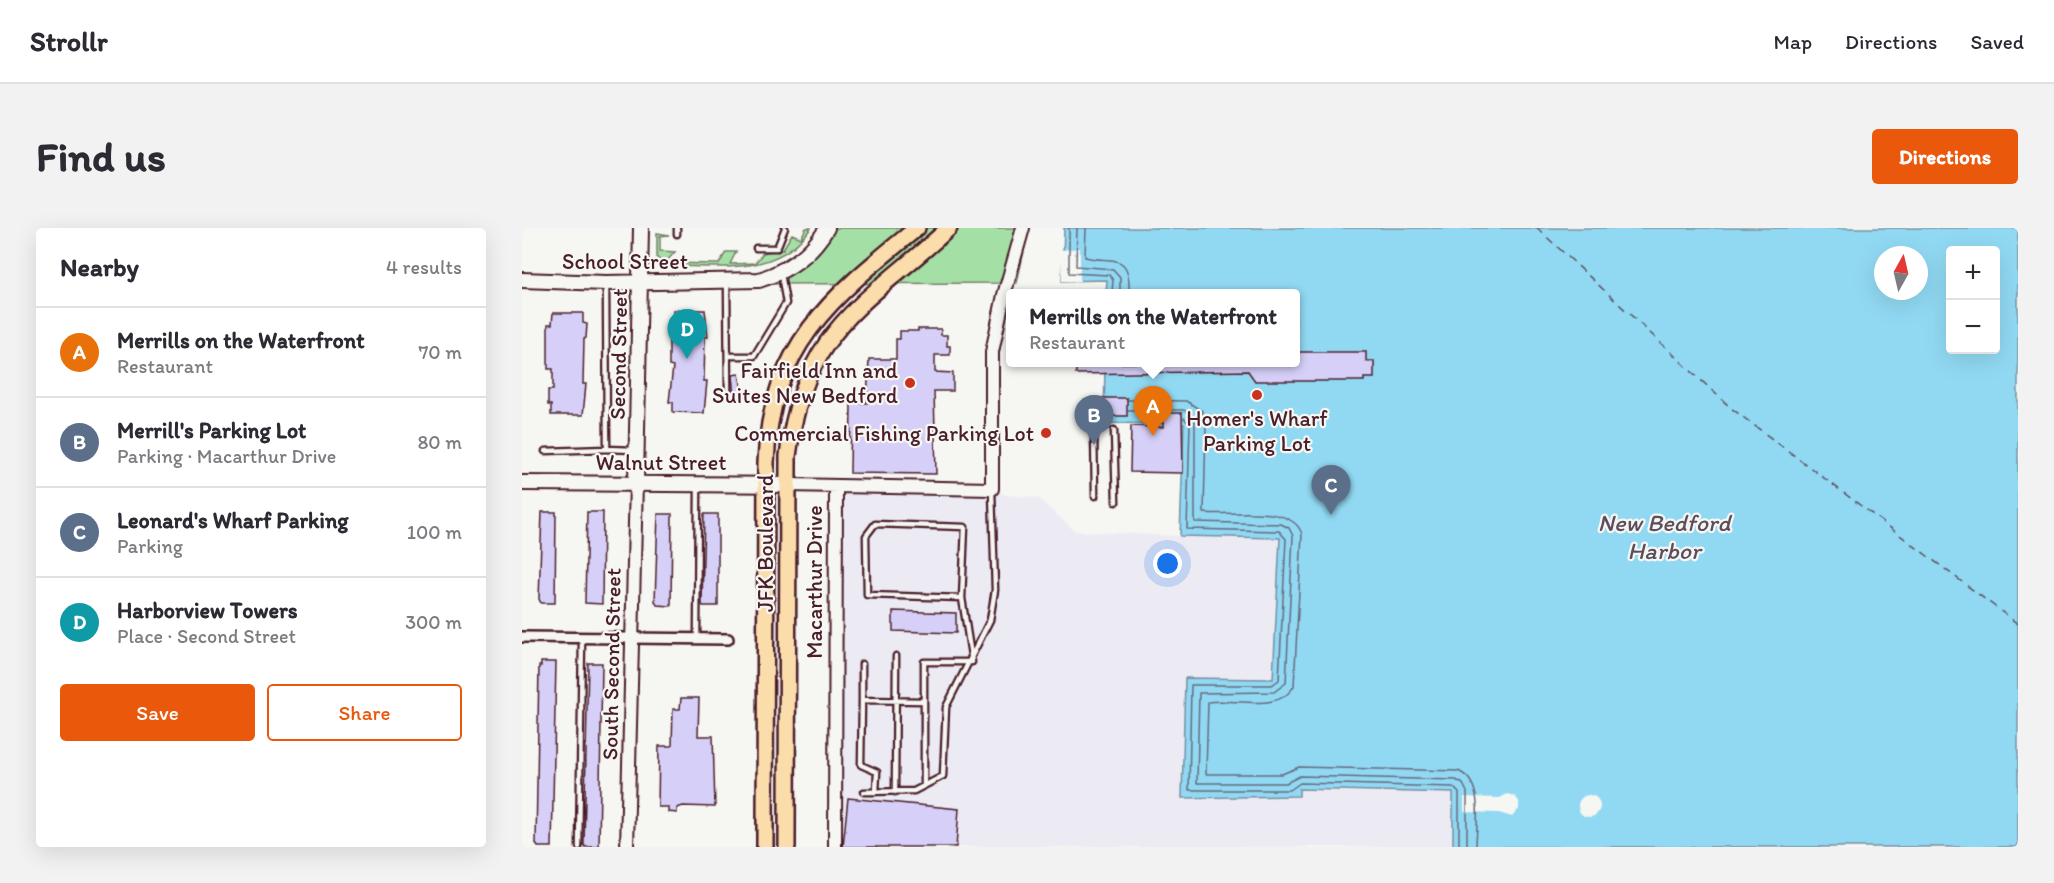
<!DOCTYPE html>
<meta charset="utf-8">
<style>
body{margin:0;font-family:Itim,sans-serif;background:#f2f2f3;color:#2b2b33}
.controls{position:absolute;right:18px;top:18px;display:grid;overflow:hidden;border-radius:6px;box-shadow:0 6px 24px #0002}
.controls button{width:54px;height:54px;display:grid;place-items:center;padding:0;border:0;border-bottom:2px solid #e1e1e2;background:#fff;color:#2b2b33;font:30px sans-serif}
.compass{position:absolute;left:1352px;top:18px;width:54px;height:54px;border-radius:50%;background:#fff;box-shadow:0 6px 24px #0002;rotate:8deg}
.you{position:absolute;left:646px;top:336px;width:21px;height:21px;margin:-15px;border:4px solid #fff;border-radius:50%;background:#1a73e8;box-shadow:0 0 0 9px #1a73e833}
.badge{display:grid;place-items:center;width:39px;height:39px;border-radius:50%;background:#ea580c;color:#fff;font-size:20px;font-weight:700}
.pin{position:absolute;translate:-50% -50px;filter:drop-shadow(0 2px 3px #0008)}
.pin::after{content:'';position:absolute;top:32px;width:21px;height:18px;background:inherit;clip-path:polygon(0 0,100% 0,50% 100%)}
.popup{position:absolute;left:484px;top:61px;width:294px;height:78px;box-sizing:border-box;display:grid;place-content:center;border-radius:6px;background:#fff;filter:drop-shadow(0 2px 4px #0005);font-size:20px;white-space:nowrap;color:#7c7c81}
.popup b{font-size:22px;color:#2b2b33}
.popup::after{content:'';position:absolute;left:50%;top:100%;margin-left:-12px;border:12px solid transparent;border-top-color:#fff}
.list{margin:0;padding:0;list-style:none}
h2{display:flex;justify-content:space-between;align-items:center;height:78px;margin:0;padding:0 24px;font-size:26px}
h2 small{font-size:20px;font-weight:400;color:#7c7c81}
.list li{display:grid;grid-template-columns:39px 1fr auto;gap:18px;align-items:center;box-sizing:border-box;height:90px;padding:0 24px;border-top:2px solid #e1e1e2}
.list b{display:block;font-size:22px;white-space:nowrap}
.list p{margin:0;font-size:20px;white-space:nowrap;color:#7c7c81}
.list em{font-size:20px;font-style:normal;color:#7c7c81}
.actions{display:flex;gap:12px;padding:18px 24px}
.actions a{flex:1;padding:14px 0;border:2px solid #ea580c;border-radius:6px;text-align:center;font-size:21px;color:#ea580c}
.actions .main{background:#ea580c;color:#fff}
.map{position:relative;flex:none;width:1496px;height:619px;overflow:hidden;border-radius:6px}
header{display:flex;align-items:center;gap:36px;box-sizing:border-box;height:84px;padding:0 30px;background:#fff;border-bottom:2px solid #e1e1e2}
header strong{font-size:28px}
nav{display:flex;gap:33px;margin-inline-start:auto;font-size:21px}
.intro{display:flex;align-items:center;justify-content:space-between;box-sizing:border-box;height:144px;padding:0 36px}
h1{margin:0;font-size:42px}
.button{padding:15px 27px;border-radius:6px;background:#ea580c;color:#fff;font-size:21px;font-weight:700}
main{display:flex;gap:36px;padding:0 36px}
aside{flex:1;background:#fff;border-radius:6px;box-shadow:0 6px 24px #0002}
.map>svg:first-child{display:block}
</style>
<header>
<strong>Strollr</strong>
<nav><a>Map</a><a>Directions</a><a>Saved</a></nav>
</header>
<div class="intro"><h1>Find us</h1><a class="button">Directions</a></div>
<main>
<aside>
<h2>Nearby<small>4 results</small></h2>
<ul class="list">
<li><span class="badge" style="background:#e8710a">A</span><div><b>Merrills on the Waterfront</b><p>Restaurant</p></div><em>70 m</em></li>
<li><span class="badge" style="background:#5c6f8a">B</span><div><b>Merrill's Parking Lot</b><p>Parking · Macarthur Drive</p></div><em>80 m</em></li>
<li><span class="badge" style="background:#5c6f8a">C</span><div><b>Leonard's Wharf Parking</b><p>Parking</p></div><em>100 m</em></li>
<li><span class="badge" style="background:#0f9aa8">D</span><div><b>Harborview Towers</b><p>Place · Second Street</p></div><em>300 m</em></li>
</ul>
<div class="actions"><a class="main">Save</a><a>Share</a></div>
</aside>
<div class="map">
<svg width="1496" height="619" viewBox="0 0 1496 619">
<rect width="100%" height="100%" fill="#f6f6f2"/>
<filter id="ink" filterUnits="userSpaceOnUse"><feTurbulence type="fractalNoise" baseFrequency=".0167" numOctaves="2"/><feDisplacementMap in="SourceGraphic" scale="12" xChannelSelector="R" yChannelSelector="G"/><feConvolveMatrix kernelMatrix="1 2 1 2 8 2 1 2 1" color-interpolation-filters="sRGB"/></filter>
<g filter="url(#ink)">
<path fill="#ecebf4" d="M314,258L470,261L484,267L516,270L553,303L658,308L659,260L960,266L751,451H663L777,568V561L931,565V619H313Z"/>
<path fill="#a4e0a6" stroke="#778068" stroke-width="1.5" d="M284,0H289C254,49 199,38 146,38L135,30V5L147,7L138,8V23L153,24L143,35L197,36L204,24H214L208,36L233,35L241,25L261,21L270,6L279,10Z
M313,0H507L495,55L236,56C272,41 295,37 313,0Z"/>
<path fill="#91d9f3" stroke="#758fa3" stroke-width="1.5" fill-rule="evenodd" d="M542,0H1496V619H931V565L777,561V568L660,570L663,450L751,451L758,310L658,308L662,196L582,195L583,135L774,134V65H584L585,52L540,53ZM1428,22H1474V122H1428ZM1361,27H1397V63H1361Z"/>
<path fill="#f6f6f2" d="M558,20V53H540V22Z
M985,566L992,568L997,573V581L990,589L977,585L942,584V569L978,570Z
M1056 578a11 11 0 1 1 22 0a11 11 0 1 1-22 0Z"/>
<g fill="none" stroke-linecap="round" stroke-linejoin="round">
<path stroke="#66697b" stroke-width="1.5" d="M547,0V45L587,47L591,52L590,65
M555,0L554,38L591,41L598,49V65
M564,0L563,29C590,36 609,22 607,65
M606,172L664,173L680,183L684,197L682,285C709,288 770,275 780,306L772,458C757,486 711,469 686,474L684,546H760L777,539L936,543C963,554 954,596 954,619
M606,182H662L673,190V294L759,296L767,300L771,308L764,455L752,464L677,465L675,555H764L778,548L934,552L941,556L945,564V619
M662,190L668,197L665,301L757,303L764,311L757,452L750,457H669L667,562H768L778,555L931,559L937,565V619"/>
<path stroke="#5c4e5d" stroke-width="1.5" stroke-dasharray="8 6" stroke-linecap="butt" d="M1015,0L1209,180L1496,396"/>
</g>
<path fill="#d6d0f8" stroke="#4a1f2b" stroke-width="1.5" d="M151,82H183L186,109H183L182,153H185L182,185L151,184V174H147L151,139L147,138V92L151,93Z
M31,85H61V95L65,96L64,110L62,111L61,156H64L61,187H29V177H26V162H31V141H26V96H30Z
M396,101H419V107H425V118H428V127H413V144L431,145V163H412L414,246L328,245L329,175H345L347,131H374V111H378V103H396Z
M774,124H844V133H852V150H842V153H733L726,143L554,146V135H774Z
M217,146L221,167L212,169L210,147Z
M577,170H605V188H587V195H576L573,174H577Z
M641,185H660L661,245L608,244L609,198L641,199Z
M20,284H34L33,375H19L17,371Z
M65,284H81L80,376L63,375Z
M136,286H150L149,378L135,377L133,373Z
M182,286H196V378H181L180,376Z
M371,383L434,385V405L371,403Z
M19,434H34L30,619H16L14,616L17,438H19Z
M66,435H80L77,619H63L62,616Z
M159,470H177L176,508H191L193,579L161,578L155,580V585L146,584V579H136L137,518H150L151,481H158Z
M326,570L437,581L434,619H321Z"/>
<g fill="none" stroke-linecap="round" stroke-linejoin="round">
<g stroke="#4a1f2b" stroke-width="9">
<path id="service" d="M155,6V0
M234,20H255L263,0
M205,54L206,163
M206,128H232L264,75L259,46
M592,202L594,274
M572,204L573,268
M85,221L112,222
M23,223L85,221L84,57
M440,370L345,367L344,308L353,296L443,299L440,370L450,434
M175,411L176,258
M340,472V436
M402,558V434H450
M342,564L392,563L421,548L424,479L468,392L473,362L470,263
M354,564L355,544L339,537L340,472L402,473
M373,564L374,428
M57,619L60,410"/>
</g>
<g stroke="#4a1f2b" stroke-width="14">
<path id="minor" d="M0,409L206,411"/>
</g>
<g stroke="#4a1f2b" stroke-width="16">
<path id="tertiary" d="M266,257L470,261V124L482,67L501,0
M105,619L114,254
M313,619L314,258"/>
</g>
<g stroke="#4a1f2b" stroke-width="18">
<path id="secondary" d="M0,52L84,55L237,52C266,43 289,27 305,0
M114,254L119,0
M0,255L266,257"/>
</g>
<g stroke="#4a1f2b" stroke-width="20">
<path id="primary" d="M243,619L244,235C248,117 311,68 395,0
M265,619L266,228C282,100 342,78 427,0"/>
</g>
<use href="#service" stroke="#f6f6f2" stroke-width="4.5"/>
<use href="#minor" stroke="#f6f6f2" stroke-width="9"/>
<use href="#tertiary" stroke="#f6f6f2" stroke-width="12"/>
<use href="#secondary" stroke="#f6f6f2" stroke-width="14"/>
<use href="#primary" stroke="#faddab" stroke-width="15"/>
</g>
</g>
<g fill="#c8321e" stroke="#f6f6f2" stroke-width="2">
<circle cx="388" cy="155" r="6"/>
<circle cx="735" cy="167" r="6"/>
<circle cx="524" cy="205" r="6"/>
</g>
<g text-anchor="middle" stroke-width="4.5" stroke-linejoin="round" paint-order="stroke">
<g font-size="22" fill="#4a1f2b" stroke="#f6f6f2">
<text x="103" y="41">School Street</text>
<text transform="translate(96 126) rotate(-89)" y="8">Second Street</text>
<text x="139" y="242">Walnut Street</text>
<text transform="translate(243 315) rotate(-90)" y="8">JFK Boulevard</text>
<text transform="translate(292 354) rotate(-90)" y="8">Macarthur Drive</text>
<text transform="translate(89 436) rotate(-89)" y="8">South Second Street</text>
</g>
<g font-size="22" fill="#4a1f2b" stroke="#f6f6f2" text-anchor="end">
<text x="376" y="150">Fairfield Inn and<tspan x="376" dy="25">Suites New Bedford</tspan></text>
<text x="735" y="198" text-anchor="middle">Homer's Wharf<tspan x="735" dy="25">Parking Lot</tspan></text>
<text x="512" y="213">Commercial Fishing Parking Lot</text>
</g>
<g font-size="24" font-style="italic" fill="#5c4e5d" stroke="#f6f6f2">
<text x="1142" y="303">New Bedford<tspan x="1142" dy="28">Harbor</tspan></text>
</g>
</g>
</svg>
<div class="controls">
<button>+</button>
<button>−</button>
</div>
<svg class="compass" viewBox="-18 -18 36 36"><path d="M0-13l5 13h-10z" fill="#e53935"/><path d="M0 13l5-13h-10z" fill="#7c7c81"/></svg>
<div class="you"></div>
<div class="pin badge" style="left:631px;top:208px;background:#e8710a">A</div>
<div class="popup"><b>Merrills on the Waterfront</b>Restaurant</div>
<div class="pin badge" style="left:572px;top:217px;background:#5c6f8a">B</div>
<div class="pin badge" style="left:809px;top:287px;background:#5c6f8a">C</div>
<div class="pin badge" style="left:165px;top:131px;background:#0f9aa8">D</div>
</div>
</main>
